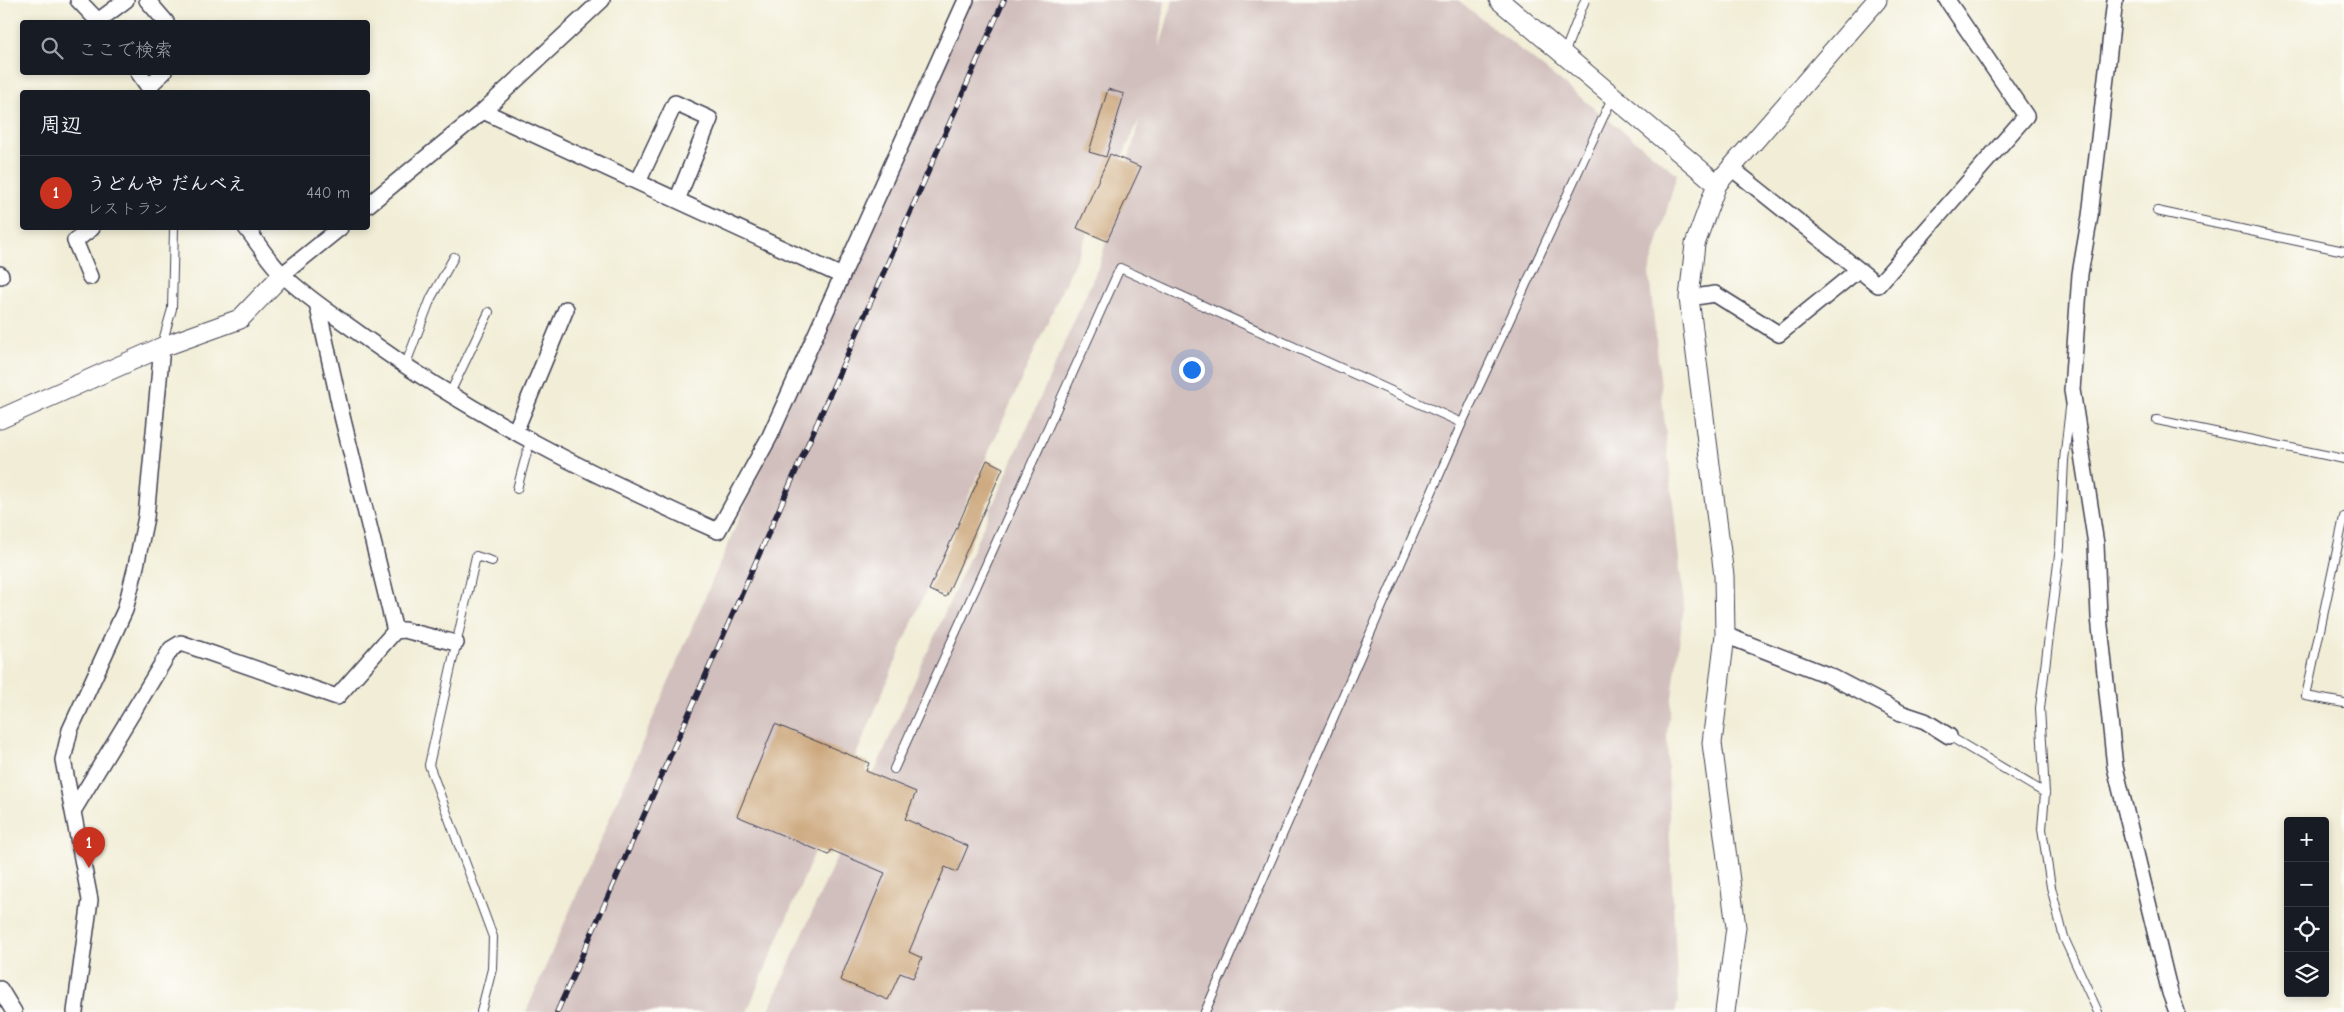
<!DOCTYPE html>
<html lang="ja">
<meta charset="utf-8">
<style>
body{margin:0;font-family:"Comic Neue","Klee One",sans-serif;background:#242831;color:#f1f3f6}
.controls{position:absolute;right:15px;bottom:15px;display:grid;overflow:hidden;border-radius:5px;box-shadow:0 2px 8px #0003}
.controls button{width:45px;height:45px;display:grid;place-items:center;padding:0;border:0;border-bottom:1px solid #363941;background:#171b24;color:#f1f3f6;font:25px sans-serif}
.you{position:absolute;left:1191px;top:369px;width:18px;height:18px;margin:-12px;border:4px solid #fff;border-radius:50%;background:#1a73e8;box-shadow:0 0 0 8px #1a73e833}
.badge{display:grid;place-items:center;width:32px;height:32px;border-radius:50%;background:#c8321e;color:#fff;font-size:16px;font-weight:700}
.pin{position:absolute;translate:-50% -41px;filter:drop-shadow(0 1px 2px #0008)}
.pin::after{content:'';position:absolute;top:26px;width:18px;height:15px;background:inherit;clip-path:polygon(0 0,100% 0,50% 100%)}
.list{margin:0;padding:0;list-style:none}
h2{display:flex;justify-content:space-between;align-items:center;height:65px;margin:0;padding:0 20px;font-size:21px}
h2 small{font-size:16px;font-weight:400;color:#9ea1a6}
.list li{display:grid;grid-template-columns:32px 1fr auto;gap:15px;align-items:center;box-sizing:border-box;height:75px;padding:0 20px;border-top:1px solid #363941}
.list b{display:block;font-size:19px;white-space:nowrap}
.list p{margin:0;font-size:16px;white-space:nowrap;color:#9ea1a6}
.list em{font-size:16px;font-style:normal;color:#9ea1a6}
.icon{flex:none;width:28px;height:28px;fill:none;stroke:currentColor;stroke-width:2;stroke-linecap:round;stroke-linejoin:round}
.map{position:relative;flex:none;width:2344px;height:1012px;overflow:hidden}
.search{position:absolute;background:#171b24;box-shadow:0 2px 8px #0003;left:20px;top:20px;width:350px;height:55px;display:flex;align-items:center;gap:12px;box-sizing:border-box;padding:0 18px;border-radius:5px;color:#9ea1a6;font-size:19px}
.panel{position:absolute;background:#171b24;box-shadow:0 2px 8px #0003;left:20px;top:90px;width:350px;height:140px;border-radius:5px}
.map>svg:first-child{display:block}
</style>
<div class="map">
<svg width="2344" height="1012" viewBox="0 0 2344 1012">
<rect width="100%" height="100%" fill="#fdfcf7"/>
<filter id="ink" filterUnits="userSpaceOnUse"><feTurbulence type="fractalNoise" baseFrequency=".02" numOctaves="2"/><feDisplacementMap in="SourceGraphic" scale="10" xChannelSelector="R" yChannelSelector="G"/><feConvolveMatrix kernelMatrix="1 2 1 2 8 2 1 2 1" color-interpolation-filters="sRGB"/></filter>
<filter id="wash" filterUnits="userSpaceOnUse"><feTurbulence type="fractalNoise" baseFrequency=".0096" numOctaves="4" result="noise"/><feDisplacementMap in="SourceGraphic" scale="20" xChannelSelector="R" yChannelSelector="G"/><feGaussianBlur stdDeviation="1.12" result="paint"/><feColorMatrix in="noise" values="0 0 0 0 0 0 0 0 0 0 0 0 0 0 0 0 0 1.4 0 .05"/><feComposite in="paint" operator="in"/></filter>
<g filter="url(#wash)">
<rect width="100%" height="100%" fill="#f1edd6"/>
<path fill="#d1bfbd" d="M963,0H1165L1159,49L1173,0H1458L1677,174L1649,273L1684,607L1667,735L1670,844L1678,1002L1675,1012H768L1100,263L1140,118L924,595L747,1012H526Z"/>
<g id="blocks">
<path fill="#cca77d" d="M1108,89L1124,94L1106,157L1089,152Z
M1110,154L1141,167L1107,241L1077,228Z
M987,460L1003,468L946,597L929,590Z
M775,724L869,763L866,771L916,792L905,819L968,846L957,872L945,867L909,952L922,958L913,978L900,973L888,1000L840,980L885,873L831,850L829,855L737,816Z"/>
</g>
</g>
<g filter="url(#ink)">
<use href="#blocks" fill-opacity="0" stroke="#414052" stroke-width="1"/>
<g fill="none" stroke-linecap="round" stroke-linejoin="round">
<g stroke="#414052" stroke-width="10">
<path id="service" d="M1564,54L1585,0
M2157,211L2344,251
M162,344L172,309L174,228
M405,366L431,298L454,257
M450,393L489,312
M2070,408L2064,460L2060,547L2040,708L2045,793L2042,829L2051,887L2064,938L2098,1012
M2157,420L2344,459
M517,489L530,441
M2344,517L2306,696L2344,703
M1949,736L2045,793
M894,769L1120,268L1462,423
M481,1012L492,969L493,937L429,765L476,556L492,561
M1205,1012L1462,423L1613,96"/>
</g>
<g stroke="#414052" stroke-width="18">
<path id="minor" d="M78,0L99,22
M147,0L166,22
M2115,0L2090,216L2080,274L2072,390L2096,544L2099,617L2115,767L2170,993L2177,1012
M98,21L126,0
M138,72L152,92
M149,86L164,72
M483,111L842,276
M1730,167L1878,285L2026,116L1947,0
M638,182L675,103L710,119L677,200
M368,205L483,111L602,0
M246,228C258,243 269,262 283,275C308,299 337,317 364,337C475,417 594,476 718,531L770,436L966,0
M0,274L1,276
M283,274L340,228
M90,277L75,241L92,228
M1689,298L1715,294L1779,334L1858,270
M317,303L342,416L395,631
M515,432L566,309
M1725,635L1830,676L1901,713L1925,721L1949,736
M73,811L171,649L181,643L337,697L395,631L404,630L456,643
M0,989L14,1012
M75,1012L90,900L63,760L70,730L125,610L136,566L146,517L162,347"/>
</g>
<g stroke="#414052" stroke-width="21">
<path id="tertiary" d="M1499,0L1717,184
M0,419L162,347L240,319L283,274
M1725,1012L1736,927L1712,743L1725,635L1724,576L1689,298L1695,244L1717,184L1877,0"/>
</g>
<use href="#service" stroke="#fff" stroke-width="8"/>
<use href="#minor" stroke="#fff" stroke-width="15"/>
<use href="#tertiary" stroke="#fff" stroke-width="19"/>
<g stroke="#22223b" stroke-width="5.5">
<path id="rail" d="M557,1012L1004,0"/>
</g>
<use href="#rail" stroke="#fdfcf7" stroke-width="4" stroke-dasharray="11" stroke-linecap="butt"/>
</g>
</g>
</svg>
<div class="controls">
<button>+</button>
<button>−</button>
<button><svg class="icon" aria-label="locate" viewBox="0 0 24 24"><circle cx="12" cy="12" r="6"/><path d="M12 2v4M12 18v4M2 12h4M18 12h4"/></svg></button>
<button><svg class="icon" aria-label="layers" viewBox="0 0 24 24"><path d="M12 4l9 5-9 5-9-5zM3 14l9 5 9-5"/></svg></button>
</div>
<div class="you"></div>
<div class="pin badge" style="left:89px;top:868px">1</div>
<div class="search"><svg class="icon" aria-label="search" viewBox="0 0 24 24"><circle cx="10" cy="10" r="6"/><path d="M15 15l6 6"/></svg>ここで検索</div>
<section class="panel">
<h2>周辺<small></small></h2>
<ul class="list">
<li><span class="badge">1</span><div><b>うどんや だんべえ</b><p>レストラン</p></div><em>440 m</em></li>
</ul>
</section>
</div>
